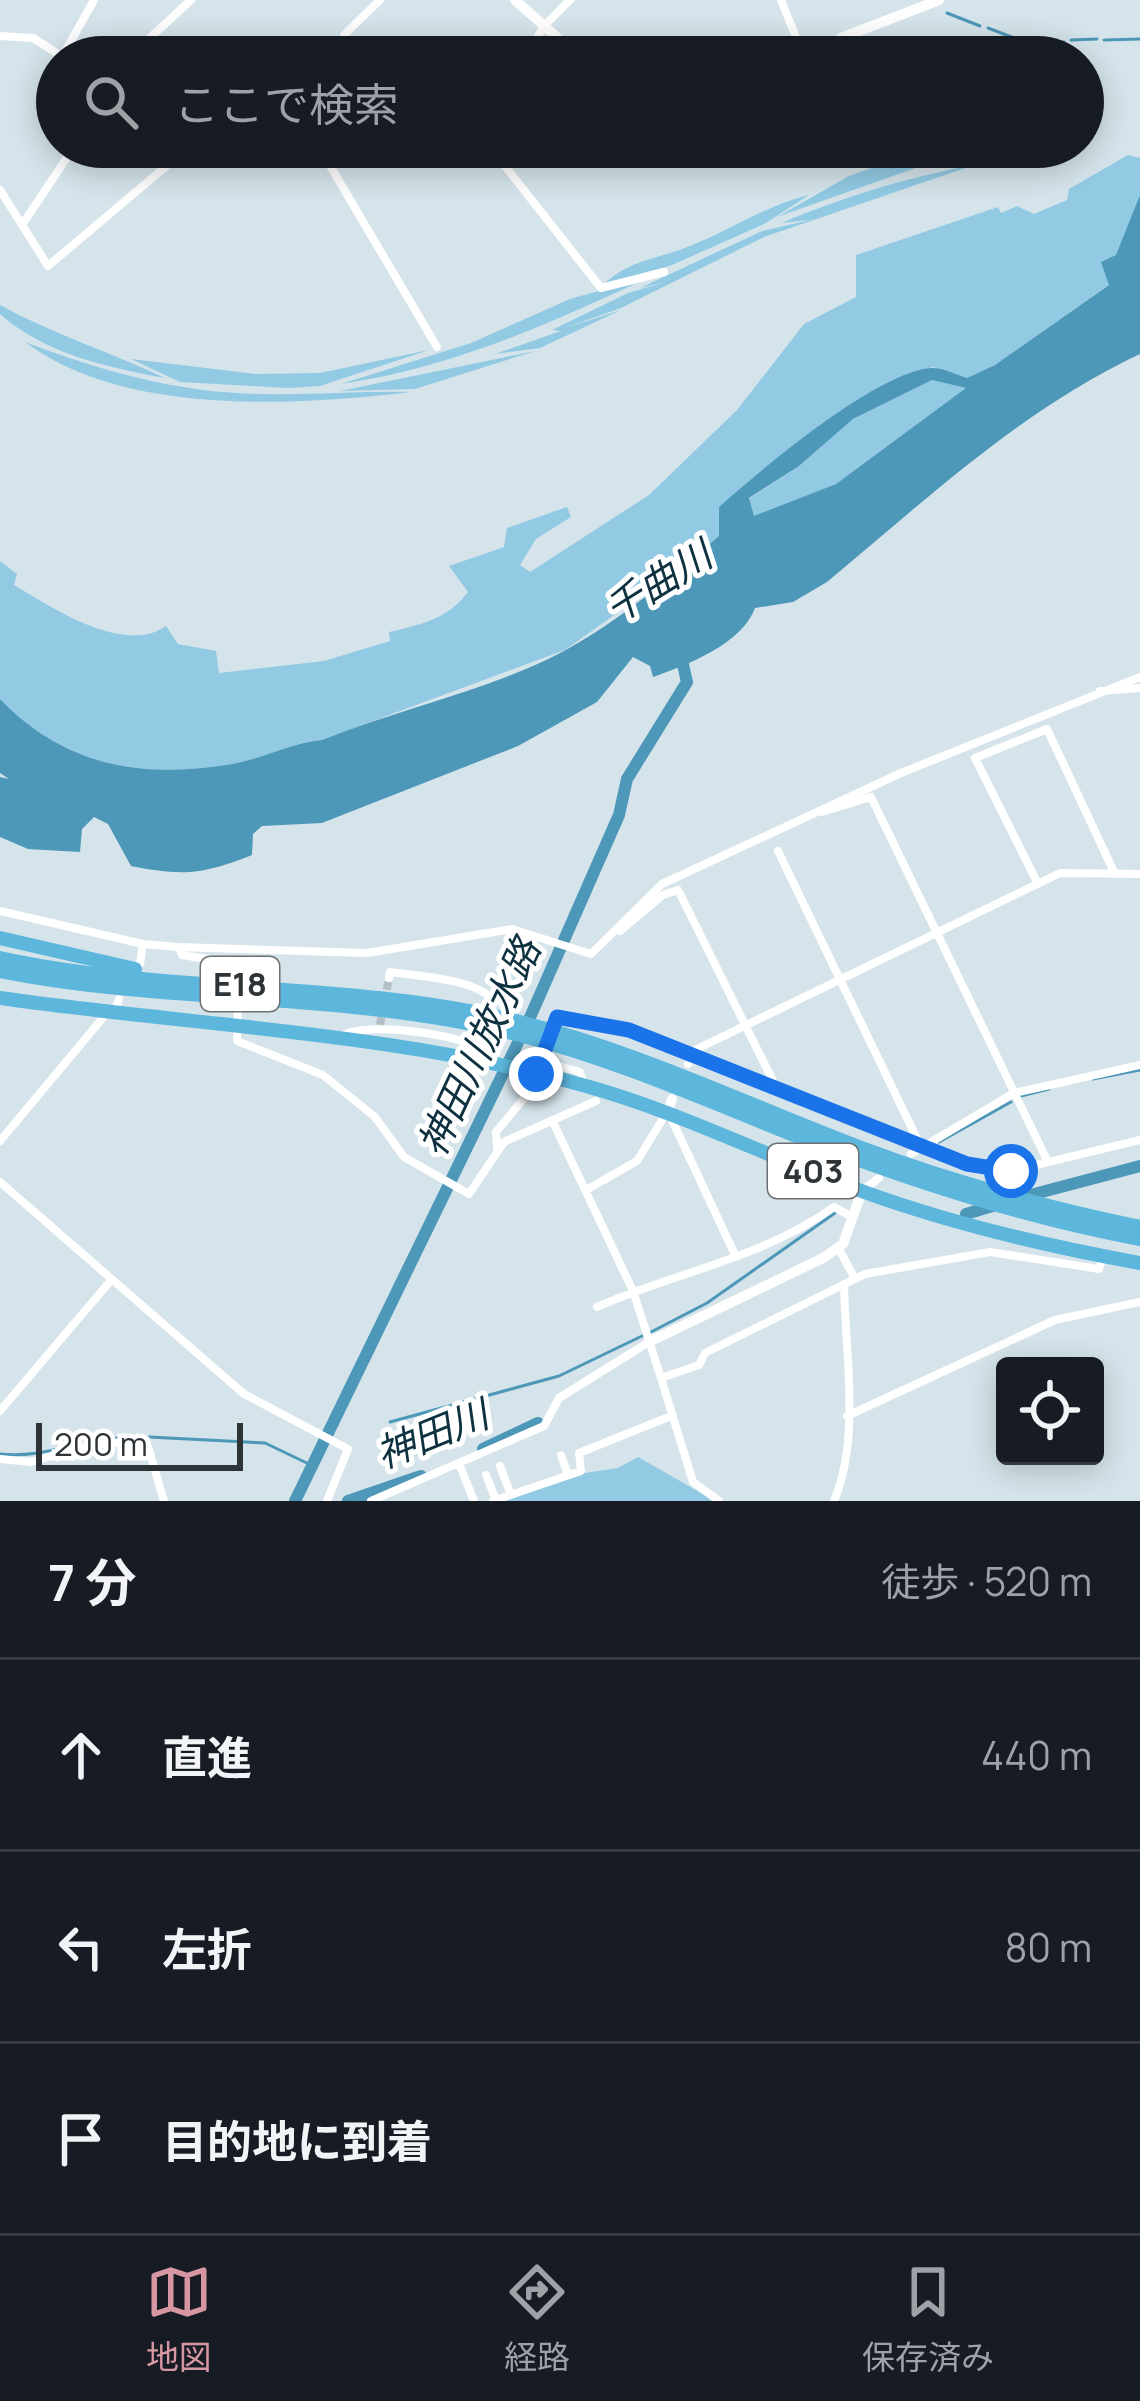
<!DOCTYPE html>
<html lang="ja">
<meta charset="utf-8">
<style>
body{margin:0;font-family:Manrope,"Noto Sans JP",sans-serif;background:#20242c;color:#f1f3f6}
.controls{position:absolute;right:36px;bottom:36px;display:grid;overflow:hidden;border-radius:12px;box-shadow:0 6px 30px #0003}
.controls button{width:108px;height:108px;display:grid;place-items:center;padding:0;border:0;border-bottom:3px solid #363941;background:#171b24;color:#f1f3f6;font:60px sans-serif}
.scale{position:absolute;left:36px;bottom:30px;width:207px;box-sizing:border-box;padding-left:12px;border:6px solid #2d3336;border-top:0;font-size:33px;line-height:42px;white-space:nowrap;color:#2d3336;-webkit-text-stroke:9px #fff;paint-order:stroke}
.stop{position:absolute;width:36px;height:36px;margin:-27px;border:9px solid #1a73e8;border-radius:50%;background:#fff}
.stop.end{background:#1a73e8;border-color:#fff;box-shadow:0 3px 12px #0008}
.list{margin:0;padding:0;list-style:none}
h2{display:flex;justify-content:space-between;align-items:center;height:156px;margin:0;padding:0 48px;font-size:51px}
h2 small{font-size:39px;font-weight:400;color:#9ea1a6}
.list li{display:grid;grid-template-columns:78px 1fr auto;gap:36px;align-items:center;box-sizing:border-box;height:192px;padding:0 48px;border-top:3px solid #363941}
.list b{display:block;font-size:45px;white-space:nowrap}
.list em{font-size:39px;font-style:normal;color:#9ea1a6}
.icon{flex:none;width:66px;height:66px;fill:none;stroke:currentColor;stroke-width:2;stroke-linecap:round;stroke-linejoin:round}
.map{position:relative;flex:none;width:1140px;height:1501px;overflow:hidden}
.search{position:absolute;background:#171b24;box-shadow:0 6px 30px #0003;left:36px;right:36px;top:36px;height:132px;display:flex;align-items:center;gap:30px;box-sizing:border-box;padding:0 42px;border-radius:66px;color:#9ea1a6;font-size:45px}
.sheet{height:732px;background:#171b24}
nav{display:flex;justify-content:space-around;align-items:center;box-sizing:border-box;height:168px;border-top:3px solid #363941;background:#171b24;font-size:33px;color:#9ea1a6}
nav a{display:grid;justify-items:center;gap:6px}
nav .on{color:#d797a2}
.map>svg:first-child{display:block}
</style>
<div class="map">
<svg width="1140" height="1501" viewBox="0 0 1140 1501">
<rect width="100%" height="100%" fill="#d5e4eb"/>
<path fill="#92cae4" d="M931,147H975L777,217L849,176Z
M1128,155L1140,158V195L1110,284L995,365L967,378L933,367L877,388L739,490L719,536L690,561L565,650L322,740C289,743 263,759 232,764C142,779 66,767 0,699V561L17,574L14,585C51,607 124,656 166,626L178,644L216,651L219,673L324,661L390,641L389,632C420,625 448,619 468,592L449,566L504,547L507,528L567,507L571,517L536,539L520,565L530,572L649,495L737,410L804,324L856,297V255L998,207L1001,213L1017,206L1034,214L1067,200L1069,189Z
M977,164L764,237L621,308L562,329L621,310L540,348L495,354L561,331L552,330L628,293L665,282L640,288L762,231L810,220L781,223C846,196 908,177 977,164Z
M809,195L766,223L672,265L603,285C624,265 644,261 670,253C718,239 759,207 809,195Z
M652,276C549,324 454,367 341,384L471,343L570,299Z
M0,305C53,334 110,352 165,378C106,367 45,354 0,314Z
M25,342C101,371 179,393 261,394C312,395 361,391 411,392C293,406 124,416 25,342Z
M429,350L320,386L288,388L180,382L131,359L257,374L320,373Z
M535,351L415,389L340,391Z
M932,380L967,388L836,484L754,517L749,499L799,466L853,419Z
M638,1457L715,1501H499L578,1474L618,1468Z"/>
<path fill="#4d97b8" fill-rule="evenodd" d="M1140,195V354C1021,410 927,499 827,582L793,602L755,608C742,644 687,665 653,677L650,666L633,657L597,702L518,746L322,823L262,826L253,834L252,855C202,875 182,876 131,866L108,824L94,817L82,829L80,852L28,849L0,837V777L9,779L0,773V699C66,767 142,779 232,764C263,759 289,743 322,740C401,708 488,691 564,651C618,622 672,576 719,536V507C762,469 875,373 931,368C942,367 957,375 967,378L995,365L1109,285L1101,262L1116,255ZM932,380L966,388L836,484L754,516L749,498L799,466L853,419Z"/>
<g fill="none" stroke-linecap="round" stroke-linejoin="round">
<path stroke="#4d97b8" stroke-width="3" d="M947,13L980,26
M988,28L1033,45L1064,42
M1071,40L1097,39
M1104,40L1140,39
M1093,1079L1140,1070
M1021,1096L1049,1089
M939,1142L1011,1102
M651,1332L707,1303L835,1213
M390,1422L559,1376L642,1336
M330,1423L336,1422
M149,1437L265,1443L311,1465
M0,1454C43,1459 78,1440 121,1438"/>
<path stroke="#4d97b8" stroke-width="12" d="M1019,1198L1140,1166
M966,1214L999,1204
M483,1449L538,1423
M295,1501L528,1022L619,815L627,779L687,682L681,656
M348,1501L421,1476"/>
<path stroke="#b3c1c7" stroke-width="8" stroke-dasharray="8 4" stroke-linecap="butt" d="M380,1025L389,978"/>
<path stroke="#fff" stroke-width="8" d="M781,0L804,57
M344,35L380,0
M0,36L33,38L63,57
M62,57L94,0
M129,57L191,0
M526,57L544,26L570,0
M164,147L178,157
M319,147L437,347
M490,147L601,288L664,272
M0,190L48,266L189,147
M24,222L74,147
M1100,691L1140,688
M822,812L871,797L1047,1160
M778,851L920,1145
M1038,884L975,758L1047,729L1115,874
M0,911L143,944L178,947L367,953L512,929L591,954L662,884L901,773L1140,677
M620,931L663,895L678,890L778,1091
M179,947L182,955L232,963L239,971
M140,964L143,944
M389,978L390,972C417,976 478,979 493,1001L487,1015
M238,1009L237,1041L323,1075L375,1117L404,1157L469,1194L504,1142L596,1101
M342,1036C365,1022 448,1033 473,1045L480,1028
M541,1061L580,1072L583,1083
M688,1064L695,1050L1060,873L1140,874
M671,1118L736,1257
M552,1120L633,1291L661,1378
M0,1141L106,1014L115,1010L119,999
M497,1148L496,1132L531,1090L557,1017L629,1030L691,1059L967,1164L1011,1171L1140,1140
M911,1154L1014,1093L1140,1065
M0,1182L244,1394L348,1449L327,1501
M586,1190L637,1161L667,1112
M863,1190L879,1178
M838,1247L855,1279
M597,1307C676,1272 763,1258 834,1207L852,1217
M0,1411L112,1279
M847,1416L1055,1320L1140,1302
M561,1455L568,1475
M0,1459L31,1462L88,1445L146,1440L164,1501
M460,1466L474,1501
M500,1466L511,1495
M486,1475L496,1500
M371,1501L544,1426L559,1398L649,1342
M493,1501L581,1471L579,1453L671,1416
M719,1501L693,1482L661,1378L699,1365L705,1353L865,1274L990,1252L1099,1269L1103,1256
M834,1501C861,1437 845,1352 844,1284"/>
<path stroke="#fff" stroke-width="10" d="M515,0L579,57
M812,57L841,38L939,0
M668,1111L672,1099
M649,1342L823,1258L843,1244L862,1191"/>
<path stroke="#5db6dc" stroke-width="14" d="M0,938L135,969
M0,958C170,995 346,980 516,1021C634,1050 746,1104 859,1147C951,1182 1044,1207 1140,1227
M0,971C171,1005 347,991 516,1034C614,1059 706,1100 799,1137C910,1181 1023,1217 1140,1239
M0,998C195,1026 395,1032 586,1086C683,1113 772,1159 867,1193C956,1225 1046,1246 1140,1263"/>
</g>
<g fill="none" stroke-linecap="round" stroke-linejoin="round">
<path stroke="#1a73e8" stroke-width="15" d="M536,1074L557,1017L629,1030L967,1164L1011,1171"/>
</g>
<g text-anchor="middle" stroke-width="10" stroke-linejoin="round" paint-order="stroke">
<g fill="#fff" stroke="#6c7072" stroke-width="3">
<rect x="201" y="957" width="78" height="54" rx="9"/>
<rect x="768" y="1144" width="90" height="54" rx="9"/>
</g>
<g font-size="33" font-weight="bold" fill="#2d3336">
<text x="240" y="996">E18</text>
<text x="813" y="1183">403</text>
</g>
<g font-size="39" font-style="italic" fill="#0e3140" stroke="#fff">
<text transform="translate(658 582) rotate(-32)" y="14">千曲川</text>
<text transform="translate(479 1047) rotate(-65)" y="14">神田川放水路</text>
<text transform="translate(432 1434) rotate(-22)" y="14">神田川</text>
</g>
</g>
</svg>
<div class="controls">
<button><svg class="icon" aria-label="locate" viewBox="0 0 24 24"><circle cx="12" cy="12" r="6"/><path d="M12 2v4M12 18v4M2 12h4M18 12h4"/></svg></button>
</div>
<div class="scale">200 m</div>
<div class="stop" style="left:1011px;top:1171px"></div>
<div class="stop end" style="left:536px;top:1074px"></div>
<div class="search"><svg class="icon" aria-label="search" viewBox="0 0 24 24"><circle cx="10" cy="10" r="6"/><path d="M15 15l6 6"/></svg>ここで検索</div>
</div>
<section class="sheet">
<h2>7 分<small>徒歩 · 520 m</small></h2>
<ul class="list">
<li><svg class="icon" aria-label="ahead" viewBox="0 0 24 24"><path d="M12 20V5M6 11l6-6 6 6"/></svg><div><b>直進</b></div><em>440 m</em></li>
<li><svg class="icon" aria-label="left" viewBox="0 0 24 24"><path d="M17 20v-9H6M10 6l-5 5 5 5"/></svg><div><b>左折</b></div><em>80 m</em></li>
<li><svg class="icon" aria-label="arrive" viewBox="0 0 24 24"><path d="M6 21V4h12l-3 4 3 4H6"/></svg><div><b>目的地に到着</b></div></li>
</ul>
</section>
<nav>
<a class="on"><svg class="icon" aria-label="map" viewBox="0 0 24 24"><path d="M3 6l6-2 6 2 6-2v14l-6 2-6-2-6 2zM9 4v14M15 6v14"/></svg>地図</a>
<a><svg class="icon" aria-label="directions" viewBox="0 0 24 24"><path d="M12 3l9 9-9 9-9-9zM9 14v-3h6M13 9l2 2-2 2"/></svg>経路</a>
<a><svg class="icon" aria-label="saved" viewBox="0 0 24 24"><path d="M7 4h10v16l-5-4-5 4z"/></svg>保存済み</a>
</nav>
